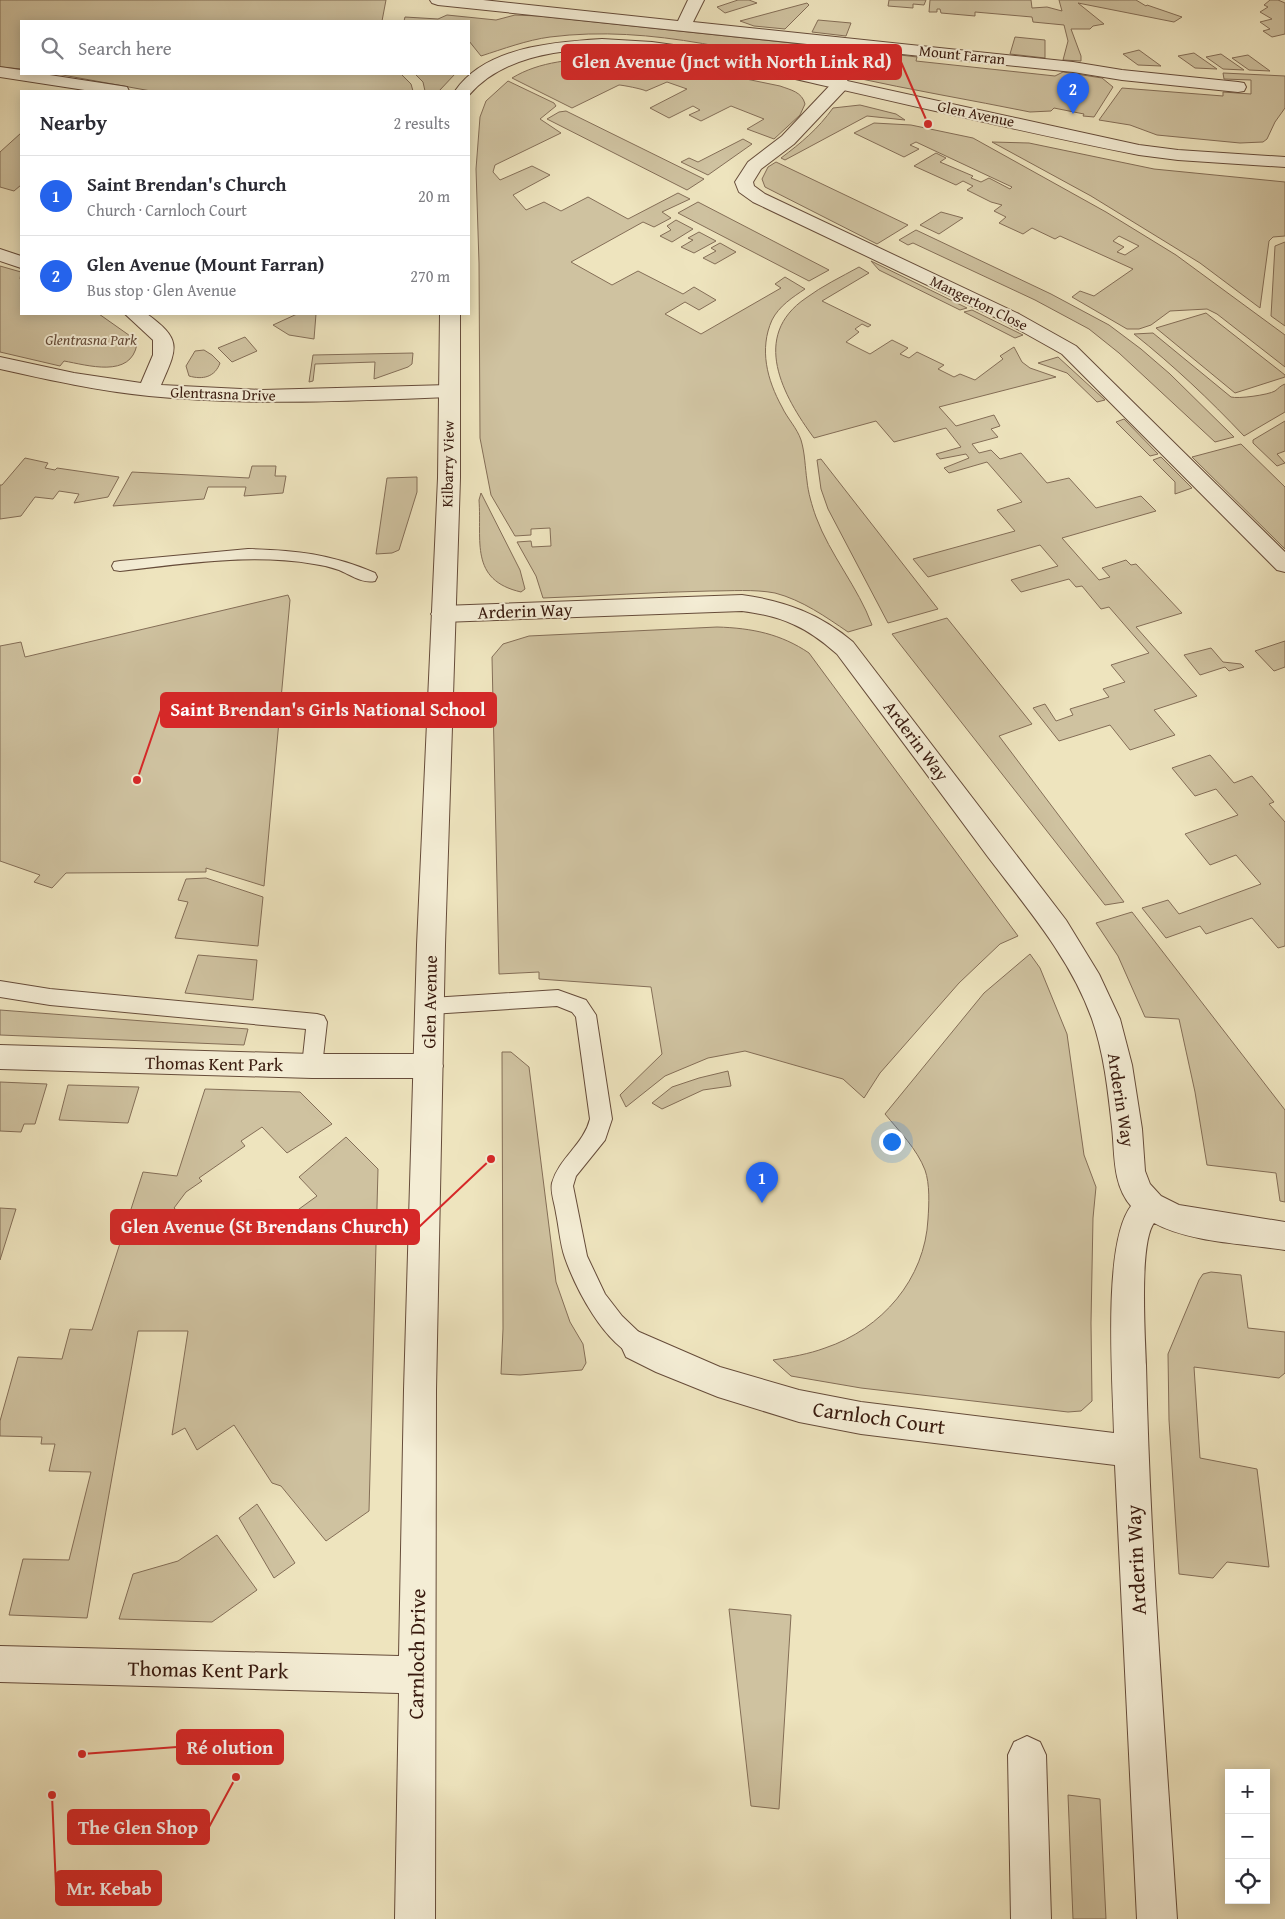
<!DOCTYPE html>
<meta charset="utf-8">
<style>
body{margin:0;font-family:"Gentium Book Plus",serif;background:#f7f7f7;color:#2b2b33}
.controls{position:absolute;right:15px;bottom:15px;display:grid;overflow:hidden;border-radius:0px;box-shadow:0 2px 12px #0003}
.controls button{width:45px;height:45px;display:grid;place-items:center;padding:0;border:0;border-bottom:1px solid #e1e1e2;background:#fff;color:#2b2b33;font:25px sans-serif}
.you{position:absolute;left:891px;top:1141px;width:18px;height:18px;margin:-12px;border:4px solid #fff;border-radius:50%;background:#1a73e8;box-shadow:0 0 0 8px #1a73e833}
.badge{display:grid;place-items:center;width:32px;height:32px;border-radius:50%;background:#2563eb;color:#fff;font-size:16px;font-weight:700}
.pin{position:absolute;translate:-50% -41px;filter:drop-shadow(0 1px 2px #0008)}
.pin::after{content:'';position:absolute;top:26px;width:18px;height:15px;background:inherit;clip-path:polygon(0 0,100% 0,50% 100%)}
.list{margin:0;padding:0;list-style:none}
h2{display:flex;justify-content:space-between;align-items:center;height:65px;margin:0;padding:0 20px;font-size:21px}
h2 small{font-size:16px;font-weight:400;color:#7c7c81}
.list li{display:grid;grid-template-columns:32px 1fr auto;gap:15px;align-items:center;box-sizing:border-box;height:80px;padding:0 20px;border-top:1px solid #e1e1e2}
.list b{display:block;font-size:19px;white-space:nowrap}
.list p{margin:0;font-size:16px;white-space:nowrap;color:#7c7c81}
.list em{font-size:16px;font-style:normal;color:#7c7c81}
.icon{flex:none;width:28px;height:28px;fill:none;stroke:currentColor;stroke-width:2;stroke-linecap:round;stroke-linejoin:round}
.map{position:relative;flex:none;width:1285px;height:1919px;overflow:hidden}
.search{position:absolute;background:#fff;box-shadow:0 2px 12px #0003;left:20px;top:20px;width:450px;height:55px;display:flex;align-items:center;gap:12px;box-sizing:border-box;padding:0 18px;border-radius:0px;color:#7c7c81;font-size:19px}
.panel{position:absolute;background:#fff;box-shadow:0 2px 12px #0003;left:20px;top:90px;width:450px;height:225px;border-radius:0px}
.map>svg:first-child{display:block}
</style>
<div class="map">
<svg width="1285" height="1919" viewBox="0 0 1285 1919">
<rect width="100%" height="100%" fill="#eee4be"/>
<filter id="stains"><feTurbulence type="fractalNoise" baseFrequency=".004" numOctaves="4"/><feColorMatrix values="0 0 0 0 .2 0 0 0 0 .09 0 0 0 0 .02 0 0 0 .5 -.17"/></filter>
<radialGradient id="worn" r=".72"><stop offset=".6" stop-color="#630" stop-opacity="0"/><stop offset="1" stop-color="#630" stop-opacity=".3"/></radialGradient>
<path fill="#cfc2a0" stroke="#846e57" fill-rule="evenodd" d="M0,0H386L382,21H21V69L0,67Z
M738,0H749L757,3L725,13L717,7Z
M889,0H926L924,5L913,4V8L888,6Z
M930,0H1031L1032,8L1047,7L1062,11L1059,0H1136L1146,6L1147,5L1182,17L1174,22L1078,3L1104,24L1093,26L1090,29H1071L1081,56V61L1063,60L1068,41L1064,25L1033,22L1032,17L975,12V16L941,13L940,9H937V12H929Z
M1270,0H1278L1285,3V34L1272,37L1263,31L1270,29L1260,22L1272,19L1260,12L1268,7L1264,5Z
M807,3L809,5L785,29L754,26L740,21Z
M447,15L496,20L515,15L539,16L820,46L819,50L898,59L900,55L917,57L916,61L1055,76L1063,72L1102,78L1113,87L1094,117L1083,116L1084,114L1054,108L1051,111L1030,112C971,100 911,90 852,77C754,54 652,24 550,37C527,40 503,49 481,56L469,41V21H404L405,17L438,19Z
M818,20L851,23L846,36L812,32Z
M1015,37L1045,40V58L1010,54Z
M1139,50L1161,66L1138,65L1123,54Z
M1194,53L1217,69L1195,68L1178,56Z
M1221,54L1244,70L1223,69L1206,57Z
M1248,55L1270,71L1249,70L1232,58Z
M607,58L678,65L780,86C791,90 802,92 805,104L800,115L774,139L747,129L764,119L731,106L701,121L689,115L700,110L693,106L669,118L650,108L687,89L667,82L646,91C643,89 622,85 619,85L572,108L512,78C540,61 574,59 607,58Z
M1223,73L1285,76V108L1275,122L1267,139L1263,142L1240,143L1157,135L1130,125L1099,120L1122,88L1223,96V92L1251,94V80L1224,79Z
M57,74H401L411,84L413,91H151Z
M415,74H455L439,91H425L423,82Z
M508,81L554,103L556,106L540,119L561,133L495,165L493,172L500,180L532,166L550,175L513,195L526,210L544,202L561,211L588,197L628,219L678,193L690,199L662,212L671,218L654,227L643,222L571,262L612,285L638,271L683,294L694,287L716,300L699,310L685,302L665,314L701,334L781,288L775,284L785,277L805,289C793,297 779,306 772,320C759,349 767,380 782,407C787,418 797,428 801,440C805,453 805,467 807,481C808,492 812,506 816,517C830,555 858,587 872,625L848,632C826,617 802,600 775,593C754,589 731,591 710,591C655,592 599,596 543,598L536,576L517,542L531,541L532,547L551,546L550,528L531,529V535L515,536L491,495L480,438L479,263L476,169L480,117L486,101Z
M860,105L896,114L905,120L867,116L785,160L781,158C801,143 818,129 833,108Z
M566,111L704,179L687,190L547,119L559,112Z
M874,123L911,125L973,138L1106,212L1176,255L1285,335V367L1217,314L1207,309L1170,311L1151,325L1139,329H1127L1072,297L1080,291L1094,296L1133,269L1060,236L1055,239L1032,228L1023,234L999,223L1006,217L994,211L1002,205L991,202L967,190L973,186L963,181L956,185L914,166L936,153L946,158L940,162L973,176L971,178L981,182L989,178L1010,189L1012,187L916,142L910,145L919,149L904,157L854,133ZM1119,236L1139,246L1125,255L1117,252L1124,247L1113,241Z
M21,133V185L14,191L0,187V152Z
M743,139L752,144L708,175L681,162L689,158L698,162Z
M992,142L1029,143L1154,169L1285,182V236L1273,237L1269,241L1260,308L1200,263L1091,196Z
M776,162L908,225L877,244L765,187L762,179L768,167Z
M698,202L829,270L809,281L678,213Z
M941,212L963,218L939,234L920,225Z
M676,220L693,229L672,242L660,236L671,230L667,226Z
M916,230L1051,294L1109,325L1141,349L1170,374L1234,437L1215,442L1119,353L1089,329L1035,300L913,243L908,245L899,240Z
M699,232L716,241L694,253L681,247L693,240L688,238Z
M1285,242V326L1271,316L1275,246Z
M720,243L736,252L715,264L703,258L716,251L711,248Z
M871,261L967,308L960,310L879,270Z
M0,266L21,272L20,279L21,280V314H99L133,338L137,344C131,379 87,365 64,361L60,366L0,352Z
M859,267L869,273L822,301L871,325L868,327L862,324L855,329L859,332L846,342L870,354L892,340L908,348L900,354L909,358L917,352L944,365L938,369L954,377L960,374L975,380L1003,359L1000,356L1014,347L1022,362L1030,368L1056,377L939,407L956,426L994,415L1000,426L991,429L998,437L972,444L979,453L991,450L1000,459L1021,453L1047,483L1069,478L1096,508L1141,496L1156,511L1062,538L1099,580L1110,577L1102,568L1126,560L1131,565L1136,564L1182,613L1136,627L1197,696L1154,710L1175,735L1130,750L1110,725L1059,741L1033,708L1045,704L1056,721L1073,715L1070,709L1109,697L1103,689L1125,682L1111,665L1149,653L1109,607L1101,609L1082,586L1076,587L1069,579L1021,592L1011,580L1058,566L1040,545L928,577L913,559L1015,531L997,510L1022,502L987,462L949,473L944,468L969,458L966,454L940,459L936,454L961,447L946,428L894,442L876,421L814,438C783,396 750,336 806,298C822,286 841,277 859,267Z
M972,310L1023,335L1015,338L964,312Z
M1206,313L1285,375V377L1235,393L1156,328Z
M297,314H316L314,339L289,335L273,325Z
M1153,333L1231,397C1238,399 1268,395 1275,391C1279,388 1280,386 1285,384V412L1244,436C1209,399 1174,366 1134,334Z
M245,337L257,351L232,362L218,348Z
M204,350L212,355L220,363C215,377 203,380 189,376L186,366L195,351Z
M413,353L412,364L408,367L374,379L375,362L315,364L313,381L309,382L313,355Z
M1058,357L1105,400L1097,402L1067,373L1038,363Z
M1124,419L1158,454L1150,456L1116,422Z
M1285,421V451L1277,454L1285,463L1277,466L1253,443V440Z
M1241,444L1285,487V549L1192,457Z
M1161,457L1192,488L1175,494V482L1153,460Z
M25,458L48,463L45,468L55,470L57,468L119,477L108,497L74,503L79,494L59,491L53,499L35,497L21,516L0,519V485H2Z
M821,459L938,609L888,623L828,509L821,489L817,460Z
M252,466H276L275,476H286L283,493L244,496L246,487H208L204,499L113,506L132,472L249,478Z
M417,477V492L399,550L392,553L376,554L387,478Z
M481,493L520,570L525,589L521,592C469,580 482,541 479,500Z
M288,595L290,600L264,886L206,868V872L66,873L52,888L34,882L40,875L0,861V646L21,642L25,657Z
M947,618L1032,724L999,736L1124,902L1105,905L892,634Z
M717,627C752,628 781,634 809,653L1018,936L1000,944L959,983L880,1073L864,1098L843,1079L745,1051L708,1058L665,1076L626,1107L620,1095L662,1054L651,987L539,979V972L499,974L492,657L503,644L529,636Z
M1285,641V667L1274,671L1255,651Z
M1211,648L1223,662L1241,664L1244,667L1229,671L1225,667L1200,675L1184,655Z
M1210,755L1234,783L1252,776L1274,802L1269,804L1285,822V946L1278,948L1252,918L1206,934L1200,926L1166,938L1142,908L1168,900L1179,914L1261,884L1236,855L1210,865L1185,834L1238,815L1216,789L1195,796L1172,768Z
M206,878L263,897L258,946L175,938L188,902L178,900L186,879Z
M1132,912L1285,1110V1202L1280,1201L1276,1173L1207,1165L1195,1092L1179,1019L1145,1017L1118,956L1096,923Z
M1030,954L1040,968L1067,1034L1084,1155L1096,1187L1093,1218L1091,1323L1092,1401L1081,1411L1068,1412L861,1388L791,1376L773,1360C791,1357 809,1354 825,1348C882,1329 925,1279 928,1219C929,1204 930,1184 925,1170C917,1149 899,1131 885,1114L984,993Z
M198,955L257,960L253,1000L185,993Z
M0,1010L248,1029L244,1045L0,1035Z
M502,1052H511L529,1067L556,1282L570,1322L583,1344L586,1363L582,1370L520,1375L501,1374L503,1329Z
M728,1071L731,1086L703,1090L662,1109L652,1103L672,1087L699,1078Z
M0,1082L47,1084L35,1124H24L21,1132L0,1131Z
M68,1085L139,1087L128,1123L59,1120Z
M205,1089L300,1092L332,1124L287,1153L262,1127L241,1141L245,1146L199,1178L202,1181L186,1192L174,1208L191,1223L198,1215L217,1235L238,1222L255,1241L317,1196L299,1177L346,1137L378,1169L369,1511L326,1541L281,1486L272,1483L234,1425L197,1450L185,1428L172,1435L188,1331H138L87,1618L9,1615L23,1559L69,1560L91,1472L49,1471L55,1444H41L42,1437L0,1436V1421L18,1357L62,1359L70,1329L92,1330L143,1172L177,1176Z
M0,1208L16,1209L0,1260Z
M1211,1272L1241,1275L1248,1328L1285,1332V1373L1279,1378L1194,1367L1200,1458L1257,1469L1269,1567L1227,1562L1213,1578L1179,1574L1169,1420L1168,1354L1199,1280L1203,1274Z
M257,1504L295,1563L274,1578L239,1518Z
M217,1535L257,1590L212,1622L119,1619L133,1574L178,1561Z
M729,1609L791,1615L779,1809L751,1806Z
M1068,1795L1100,1799L1106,1919H1073Z"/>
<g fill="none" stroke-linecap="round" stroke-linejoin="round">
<g stroke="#664c3a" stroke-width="2">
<path id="service" d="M248,549C294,550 332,554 375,573L377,577L375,581C363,584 351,575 339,570C331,567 322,565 314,564C250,553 183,564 120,571L114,570L112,566L114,562L120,561Z
M0,981L50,989L317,1014L324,1016L327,1022L322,1066L319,1072L312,1075L305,1072L302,1066L306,1029L50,1005L0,997Z
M558,990L586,1000L596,1015L612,1119L605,1140L576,1176L573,1186L587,1256L605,1294L622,1316L645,1338L649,1346L645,1354L637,1357C604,1344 576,1289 565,1258C560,1244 559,1227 556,1213C555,1204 550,1192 552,1183C559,1158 584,1144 590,1119L576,1017L572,1012L557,1006L431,1014L424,1012L421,1006L424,1000L431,998Z"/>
</g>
<g stroke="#664c3a" stroke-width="2">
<path id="minor" d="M430,0H483L678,21L688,0H704L693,22L1073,62L1122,70L1238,82L1244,83L1246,87L1244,91L1238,92L1122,80L1073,72L438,5L432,3Z
M0,67L21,70V74H43L121,86L127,87L129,91H91L0,77Z
M841,79L847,80L849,84L847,88L794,144L761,169L753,182L754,186L765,194L1019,314L1076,346L1285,552V572L1277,570L1062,354L1005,322L753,202L739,192L735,182L748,162L782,136L835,80Z
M0,249L21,256V268L0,261Z
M125,314H147C183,340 177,348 161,385L262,390L449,385L456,387L459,391L456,395L449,397C349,401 249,406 149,396C99,391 49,380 0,369V357L74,373L141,383L153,355V340Z
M742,595C785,601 820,614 853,642L1066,920L1099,974L1120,1019L1132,1065L1142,1129L1145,1171L1150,1184L1161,1196L1179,1205L1285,1222V1250C1246,1244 1188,1242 1154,1223C1139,1243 1145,1336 1146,1365C1150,1550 1165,1734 1177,1919H1137L1115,1465L861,1434L799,1422L718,1397L656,1372L626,1357L621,1346L626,1335L637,1331L720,1367L799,1390L861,1402L1114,1433C1113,1382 1102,1244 1131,1206C1112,1184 1115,1153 1112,1127C1108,1091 1104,1053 1092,1019C1071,959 1026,907 988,857C938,789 887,721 837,654C807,627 782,616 742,611L443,622L435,619L431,614L435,609L443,606Z
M0,1045L312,1054H429L439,1058L443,1066L439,1074L429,1078H312L0,1069Z
M1027,1736L1040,1742L1046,1755L1051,1919H1011L1008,1755L1014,1742Z"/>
</g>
<g stroke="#664c3a" stroke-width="2">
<path id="tertiary" d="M602,39L652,42L702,49L1139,145L1178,150L1285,157V167L1178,160L1139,155C1031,134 924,108 817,84C747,68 674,47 601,49C554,50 501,58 469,95V91H455C485,47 553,42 602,39Z
M440,314H460V478L445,945L436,1390L435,1919H395L399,1693L0,1682V1646L399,1656L404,1390L417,945L438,478Z"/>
</g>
<use href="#service" fill="#f4edd5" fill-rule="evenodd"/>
<use href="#minor" fill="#f4edd5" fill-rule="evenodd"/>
<use href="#tertiary" fill="#f4edd5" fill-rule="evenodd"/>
</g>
<g text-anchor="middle" stroke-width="4" stroke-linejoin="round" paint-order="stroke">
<g font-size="15" fill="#381a0e" stroke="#f4edd5">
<text transform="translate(962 55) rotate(6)" y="5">Mount Farran</text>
<text transform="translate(976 114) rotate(12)" y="5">Glen Avenue</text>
<text transform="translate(979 303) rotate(26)" y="5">Mangerton Close</text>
<text transform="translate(223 394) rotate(2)" y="5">Glentrasna Drive</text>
<text transform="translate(448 464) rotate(-89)" y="5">Kilbarry View</text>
</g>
<g font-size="15" font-style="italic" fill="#654c3a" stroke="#f4edd5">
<text x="91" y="345">Glentrasna Park</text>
</g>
<g font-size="18" fill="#381a0e" stroke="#f4edd5">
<text transform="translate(525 611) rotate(-2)" y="6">Arderin Way</text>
<text transform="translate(916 741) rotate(53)" y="6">Arderin Way</text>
<text transform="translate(430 1002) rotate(-89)" y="6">Glen Avenue</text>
<text transform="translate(214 1064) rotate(1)" y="6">Thomas Kent Park</text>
<text transform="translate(1121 1100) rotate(81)" y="6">Arderin Way</text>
</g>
<g font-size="21" fill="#381a0e" stroke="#f4edd5">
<text transform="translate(879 1418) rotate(8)" y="7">Carnloch Court</text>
<text transform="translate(1136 1560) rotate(-93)" y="7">Arderin Way</text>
<text transform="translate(417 1654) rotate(-89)" y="7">Carnloch Drive</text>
<text transform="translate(208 1670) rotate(1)" y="7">Thomas Kent Park</text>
</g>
</g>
<path fill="none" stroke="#d62828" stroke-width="2" d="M928 124L901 62M137 780L161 710M491 1159L419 1227M82 1754L177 1747M236 1777L209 1827M52 1795L56 1888"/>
<g fill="#d62828" stroke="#f4edd5" stroke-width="2">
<circle cx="928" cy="124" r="5"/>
<circle cx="137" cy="780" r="5"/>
<circle cx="491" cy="1159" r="5"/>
<circle cx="82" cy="1754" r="5"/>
<circle cx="236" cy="1777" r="5"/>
<circle cx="52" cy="1795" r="5"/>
</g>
<g fill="#d62828" stroke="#d62828" stroke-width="2">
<rect x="562" y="45" width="339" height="34" rx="5"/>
<rect x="161" y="693" width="335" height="34" rx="5"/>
<rect x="111" y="1210" width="308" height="34" rx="5"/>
<rect x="177" y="1730" width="106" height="34" rx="5"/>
<rect x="68" y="1810" width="141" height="34" rx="5"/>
<rect x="56" y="1871" width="105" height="34" rx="5"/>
</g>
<g font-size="19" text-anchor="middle" font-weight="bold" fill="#fff">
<text x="732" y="68">Glen Avenue (Jnct with North Link Rd)</text>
<text x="328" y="716">Saint Brendan's Girls National School</text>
<text x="265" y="1233">Glen Avenue (St Brendans Church)</text>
<text x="230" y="1754">Ré olution</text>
<text x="138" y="1834">The Glen Shop</text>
<text x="109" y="1895">Mr. Kebab</text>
</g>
<rect width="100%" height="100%" filter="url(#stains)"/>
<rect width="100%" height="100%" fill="url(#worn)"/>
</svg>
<div class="controls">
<button>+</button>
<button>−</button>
<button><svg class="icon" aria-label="locate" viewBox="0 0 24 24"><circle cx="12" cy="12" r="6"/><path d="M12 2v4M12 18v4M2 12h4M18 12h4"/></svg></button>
</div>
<div class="you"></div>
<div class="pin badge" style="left:762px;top:1203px">1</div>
<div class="pin badge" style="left:1073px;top:114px">2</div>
<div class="search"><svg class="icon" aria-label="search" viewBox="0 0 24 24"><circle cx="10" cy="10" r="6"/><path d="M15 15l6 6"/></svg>Search here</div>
<section class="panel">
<h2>Nearby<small>2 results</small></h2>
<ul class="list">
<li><span class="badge">1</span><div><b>Saint Brendan's Church</b><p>Church · Carnloch Court</p></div><em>20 m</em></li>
<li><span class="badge">2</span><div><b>Glen Avenue (Mount Farran)</b><p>Bus stop · Glen Avenue</p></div><em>270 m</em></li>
</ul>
</section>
</div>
